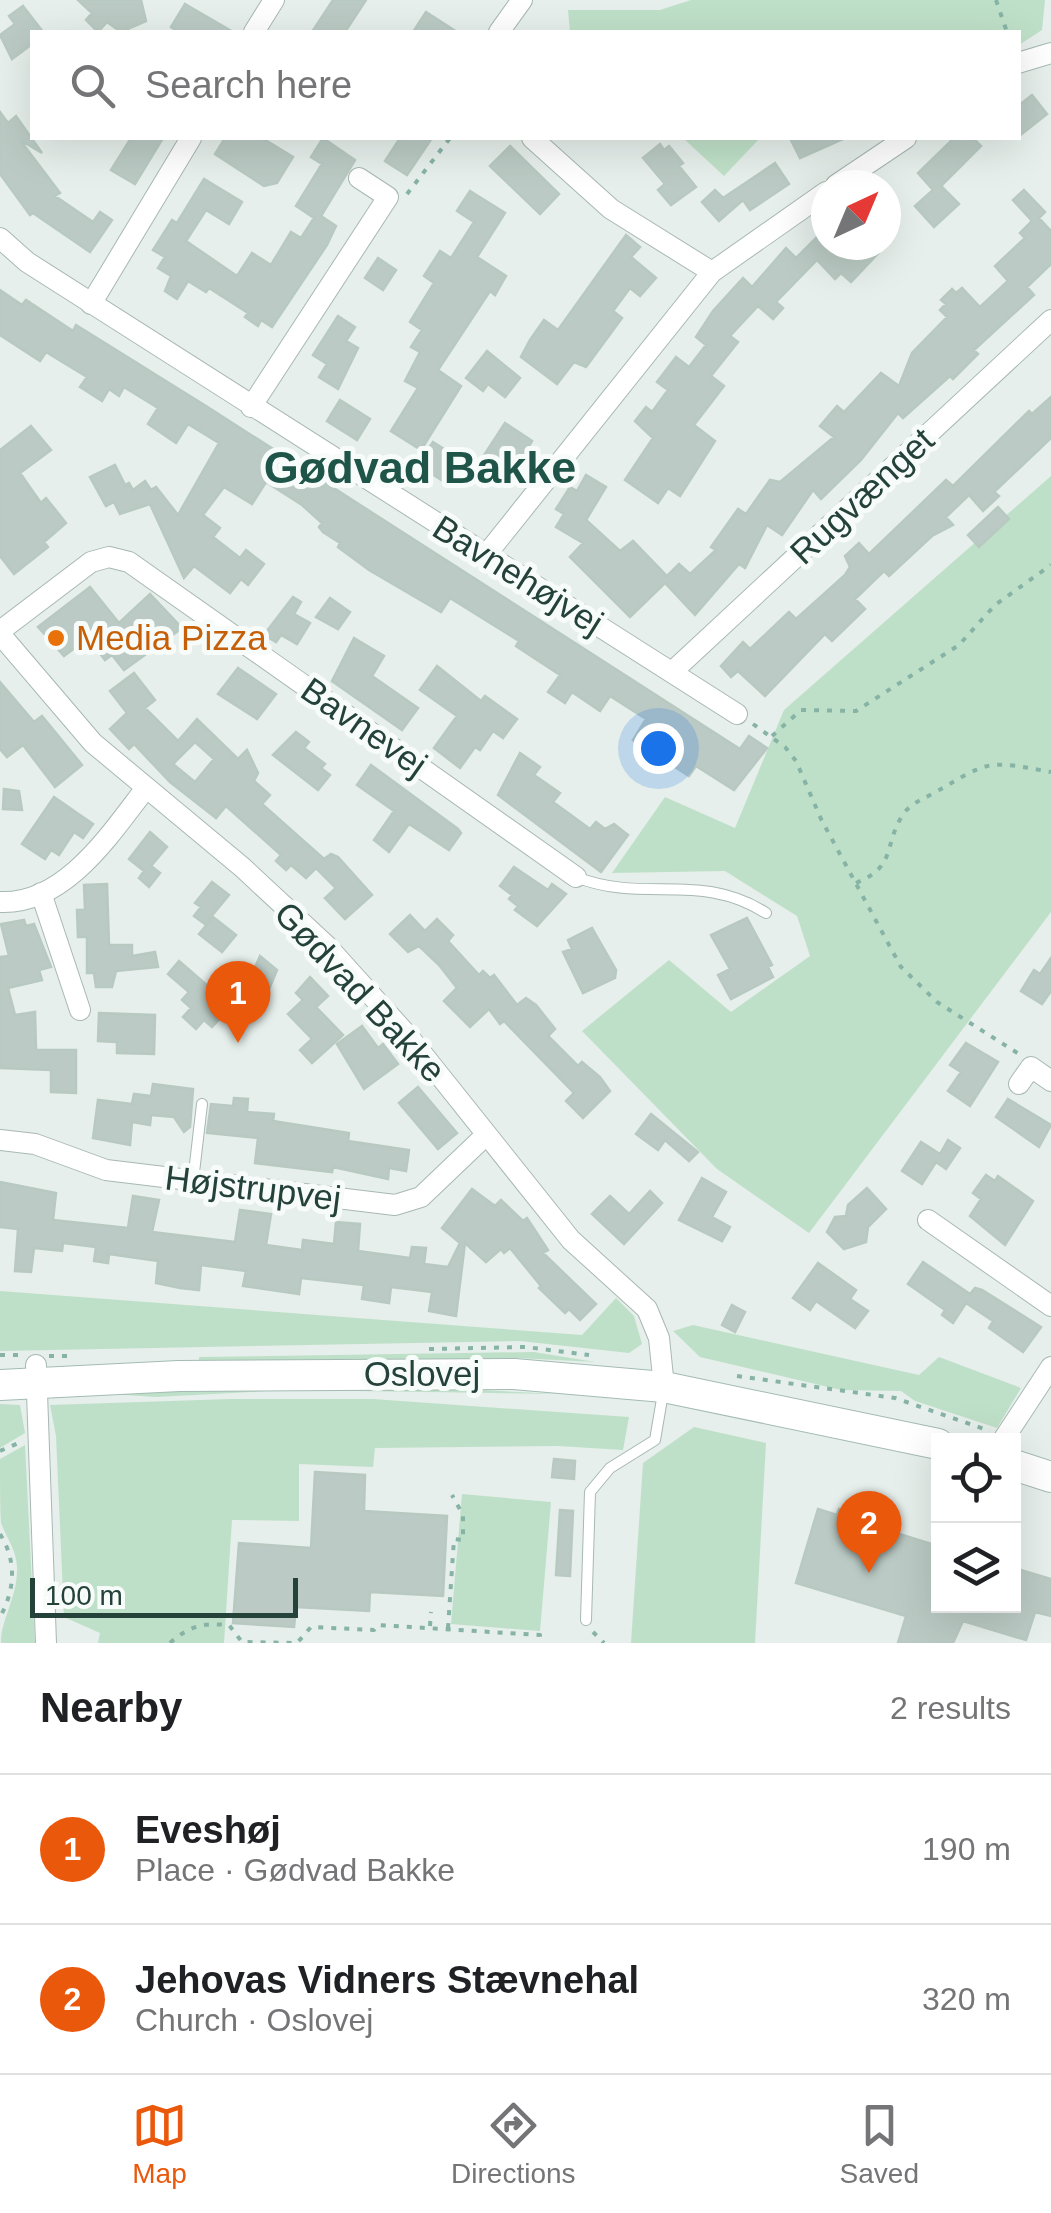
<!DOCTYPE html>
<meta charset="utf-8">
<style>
body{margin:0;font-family:Helvetica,sans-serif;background:#f2f2f2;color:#202124}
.controls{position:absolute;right:30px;bottom:30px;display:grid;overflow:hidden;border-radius:0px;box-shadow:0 10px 40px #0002}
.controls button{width:90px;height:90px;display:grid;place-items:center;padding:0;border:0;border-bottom:2px solid #e0e0e0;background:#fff;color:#202124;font:50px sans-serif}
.compass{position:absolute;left:811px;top:170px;width:90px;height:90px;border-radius:50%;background:#fff;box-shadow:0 10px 40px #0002;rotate:44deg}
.scale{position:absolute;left:30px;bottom:25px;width:268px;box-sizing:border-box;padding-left:10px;border:5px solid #24423a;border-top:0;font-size:28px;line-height:35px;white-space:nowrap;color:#24423a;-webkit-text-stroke:8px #f7fbf9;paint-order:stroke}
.you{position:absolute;left:658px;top:748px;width:35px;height:35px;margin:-25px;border:8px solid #fff;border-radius:50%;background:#1a73e8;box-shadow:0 0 0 15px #1a73e833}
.badge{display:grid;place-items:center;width:65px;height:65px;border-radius:50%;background:#ea580c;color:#fff;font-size:32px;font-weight:700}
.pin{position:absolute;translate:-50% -82px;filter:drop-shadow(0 2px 5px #0008)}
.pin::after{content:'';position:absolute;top:52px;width:35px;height:30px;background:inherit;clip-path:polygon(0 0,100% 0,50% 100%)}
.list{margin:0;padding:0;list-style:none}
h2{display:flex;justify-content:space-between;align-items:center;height:130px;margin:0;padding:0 40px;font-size:42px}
h2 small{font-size:32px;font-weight:400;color:#757577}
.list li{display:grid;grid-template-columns:65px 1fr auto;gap:30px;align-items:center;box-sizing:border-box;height:150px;padding:0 40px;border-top:2px solid #e0e0e0}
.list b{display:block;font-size:38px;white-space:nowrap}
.list p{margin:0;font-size:32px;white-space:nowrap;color:#757577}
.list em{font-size:32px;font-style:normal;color:#757577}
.icon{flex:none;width:55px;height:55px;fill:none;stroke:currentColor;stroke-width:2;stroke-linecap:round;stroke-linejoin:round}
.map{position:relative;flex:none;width:1051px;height:1643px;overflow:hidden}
.search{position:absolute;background:#fff;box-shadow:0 10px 40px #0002;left:30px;right:30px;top:30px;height:110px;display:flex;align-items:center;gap:25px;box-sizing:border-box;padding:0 35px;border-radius:0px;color:#757577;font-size:38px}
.sheet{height:430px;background:#fff}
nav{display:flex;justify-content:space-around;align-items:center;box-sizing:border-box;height:140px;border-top:2px solid #e0e0e0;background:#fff;font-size:28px;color:#757577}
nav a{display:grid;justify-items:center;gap:5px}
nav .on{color:#ea580c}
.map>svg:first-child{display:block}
</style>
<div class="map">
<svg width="1051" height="1643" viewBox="0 0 1051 1643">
<rect width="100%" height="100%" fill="#e6efeb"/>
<path fill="#bfe0c8" d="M691,0H1045L1042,30L1019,45L1018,32H570L568,10H660Z
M683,138H760L724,176Z
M1051,476V912L809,1233L717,1169L582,1031L669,960L731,1012L810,956L797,916L725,871L612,873L665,797L735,828L784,710Z
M0,1291L582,1335L616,1298L634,1316L642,1344L629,1353L520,1341L0,1351Z
M693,1325L919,1375L939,1357L1021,1388L997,1428L915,1401L901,1391L841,1390L700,1357L673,1331Z
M534,1352L595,1362L518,1358L199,1364V1357Z
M386,1385L558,1394L289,1390L156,1397L110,1394V1388Z
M230,1399H373L629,1417L623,1450L558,1446L375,1448L373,1467L299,1464V1521L232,1520L224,1643H98L100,1633L64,1617L56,1436L50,1405Z
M0,1404L20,1405L25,1433L0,1448Z
M694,1427L766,1443L755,1643H631L643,1463Z
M25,1445L35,1643H1C0,1621 18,1597 17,1567C16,1549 7,1539 1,1523C0,1506 0,1478 0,1459Z
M462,1494L551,1502L540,1631L451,1624Z"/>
<path fill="#bbcac4" stroke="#b8c9c2" stroke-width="2.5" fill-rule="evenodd" d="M78,0H141L146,21L121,32L107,22L98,32L86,20L92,13Z
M333,0H366L345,32H312Z
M185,4L233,32H179L171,27Z
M23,6L43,32H32V44L12,59L0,35L15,24L9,16Z
M426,12L457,32H413Z
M1032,95L1047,114L1018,137V106Z
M0,112L8,123L16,116L42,153L20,140L60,193L55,196L93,222L100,212L112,220L90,252L33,213L30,215L0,174Z
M131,138H163L135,184L111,170Z
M225,138H262L293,157L277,183L264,186L215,154Z
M323,138L355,160L321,216L336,226L327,245L272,327L261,320L258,326L245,317L248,313L209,288L206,292L188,281L177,299L165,291L171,276L158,268L165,257L153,250L172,220L177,223L204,179L242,202L229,224L206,210L186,241L237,276L252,253L271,265L291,232L301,238L314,218L296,206L322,164L311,157Z
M400,138H432L407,175L385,161Z
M790,138H845L800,158Z
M954,138H973L981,146L941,186L959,204L934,227L915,206L933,190L918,173Z
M660,144L664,150L669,146L683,163L679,166L696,187L671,205L658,190L665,184L643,158Z
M510,146L559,194L540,214L490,166Z
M775,163L789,184L750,210L743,200L719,221L702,202L715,190L723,198Z
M1024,190L1045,212L1039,218L1051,231V264L1027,287L1034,295L974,350L978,354L953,379L950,376L903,418L898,413L861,460L821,499L813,490L782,535L767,525L745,568L739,564L695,615L665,583L630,617L570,557L583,543L556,527L564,514L556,509L570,487L577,491L586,475L606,487L586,520L620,551L633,541L667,576L679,564L690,574L716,550L711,547L738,509L746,514L770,480L780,482L834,437L820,426L837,406L844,412L881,373L899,386L912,353L947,317L940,310L946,304L941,300L952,289L956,293L962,288L980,307L1008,281L995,266L1025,238L1020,233L1032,221L1013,200Z
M470,191L505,213L477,257L506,276L495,295L490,291L438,370L461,386L421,450L391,431L418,388L405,381L420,352L411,347L422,330L410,322L434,283L424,276L440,251L451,258L474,222L457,211Z
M826,228V245H886L851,282L841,273L835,279L817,260L776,302L783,308L773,319L758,306L730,336L738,342L711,376L724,386L694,425L715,441L680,496L668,488L658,503L625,480L653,438L635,421L646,407L652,412L668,390L657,382L676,357L689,367L706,345L696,337L713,311L743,278L752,287L786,248L796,258Z
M626,235L640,247L631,257L656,278L640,296L630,288L613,311L622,318L586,367L574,362L557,384L521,357L530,340L544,320L558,330Z
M378,258L396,270L383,290L365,278Z
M0,290L22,305L26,300L73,331L76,325L206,406L740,749L749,736L767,748L734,790L696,766L689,776L633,740L646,719L610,696L600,711L572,692L565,703L548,692L560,675L516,646L519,641L450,598L441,612L369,570L338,547L340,543L323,532L319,527L322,523L302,505L266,482L252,504L224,487L203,515L220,528L213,537L240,558L246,550L264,564L248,585L241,579L230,593L194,566L184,578L150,504L120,514L114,502L106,506L90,477L115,465L125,485L129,483L133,490L145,481L151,490L156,487L178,515L219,443L188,424L176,443L148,424L158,408L124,387L119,396L109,389L102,401L80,387L87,377L46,352L40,361L0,335Z
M338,316L355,327L346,341L358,348L338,389L319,377L327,364L313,355Z
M487,351L520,378L505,397L488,384L483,391L466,378Z
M1051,397V438L994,492L999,496L983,511L969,495L946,517L953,525L932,536L889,576L884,571L855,599L865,609L832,641L825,634L765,696L738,671L731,677L721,666L743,642L750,649L789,612L796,619L845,575L850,567L845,556L859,543L869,554L946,480L953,486L1029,411L1032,414Z
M340,400L370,419L357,440L327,421Z
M505,423L532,441L509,483L479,463Z
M31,426L51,450L20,473L41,503L46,498L66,523L44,542L48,547L14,574L0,556V450Z
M433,442L466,463L451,486L418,465Z
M998,507L1009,519L979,547L968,535Z
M90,587L119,623L150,594L182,628L124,670L112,655L105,660L88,638L64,656L38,627Z
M293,597L301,602L294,614L310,623L297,644L281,635L276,642L264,635Z
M330,598L350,612L338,629L316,617Z
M354,638L384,656L372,676L418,708L402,730L332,681Z
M437,666L481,701L485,696L517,719L503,738L493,731L480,750L475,747L460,768L434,748L457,716L420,690Z
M238,668L276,694L257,719L218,694Z
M134,673L155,700L145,708L178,741L197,719L238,759L247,750L258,773L254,781L270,795L262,804L324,859L331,854L338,857L372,895L345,919L325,898L336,888L316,868L306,878L291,865L286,870L276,861L281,855L226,806L216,818L170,782L134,744L129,749L110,729L127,713L110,691ZM195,742L214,759L195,782L173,764Z
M0,682L34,722L42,716L82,765L55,787L23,745L7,757L0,749Z
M296,732L309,742L304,748L325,764L321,768L330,775L318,790L273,755Z
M520,753L540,767L534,775L560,793L553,802L590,829L596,822L605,829L614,824L628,835L601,872L498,795Z
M371,765L458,829L461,833L449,850L409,824L389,852L374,840L394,811L357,785Z
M4,789L19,791L22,810L3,809Z
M54,797L93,824L83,838L74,832L59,855L51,850L45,859L22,844Z
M150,832L167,847L151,866L160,873L149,887L139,878L144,871L129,859Z
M514,867L548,890L552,884L566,894L537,926L515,910L518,906L509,899L512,895L500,886Z
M212,882L229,895L205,924L194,916L201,907L195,903Z
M107,884L109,945H132V956L155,952L158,967L116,971L112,987H96L94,973H87V937H78L77,910H85L84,885Z
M410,915L425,931L437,919L453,935L448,941L479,975L483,971L490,978L494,975L517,1005L526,998L536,1005L555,1029L548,1036L578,1066L582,1062L600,1077L610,1091L583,1118L566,1101L574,1093L504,1021L500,1024L489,1009L470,1027L444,1001L457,988L439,965L419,946L408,952L390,934Z
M213,917L236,935L222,952L199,934Z
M747,918L772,965L768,967L773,977L731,999L718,975L730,969L711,935Z
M24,920L26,926L34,924L51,967L39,970L42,980L8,988L15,1015L35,1012L36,1050H76V1093L51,1092V1070L0,1068V957L9,956L1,924Z
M592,928L616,970L615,978L583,993L563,952L572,949L568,940Z
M260,956L277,970L264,1001L244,992Z
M1051,958V991L1042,1004L1021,991L1034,970L1040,974Z
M179,961L231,1006L212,1027L204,1020L196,1029L183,1017L191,1008L182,1000L189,992L168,974Z
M310,977L328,996L316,1007L343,1035L312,1063L300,1050L312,1039L288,1014L303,1000L296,993Z
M99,1013L155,1015L154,1054L117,1053V1042L98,1041Z
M362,1026L378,1048L383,1044L398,1064L364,1089L337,1044Z
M966,1043L998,1062L970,1106L948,1091L961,1072L950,1065Z
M153,1084L193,1089L190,1127L184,1132L174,1117L151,1115L150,1125L132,1122L130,1145L93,1138L98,1100L132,1104L134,1094L151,1096Z
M418,1087L457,1133L438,1149L399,1103Z
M234,1098L248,1099L247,1112L274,1114L273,1121L349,1133L348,1141L409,1150L406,1171L389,1168L388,1179L333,1167L332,1172L255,1163L258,1138L207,1133L211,1104L233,1106Z
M1008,1099L1051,1125L1039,1147L996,1117Z
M651,1114L698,1152L689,1161L665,1140L658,1150L636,1134Z
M948,1140L960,1148L946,1169L936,1162L922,1184L902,1171L921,1142L940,1154Z
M986,1175L995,1181L998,1176L1033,1201L1005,1245L970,1216L981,1199L973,1193Z
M702,1178L726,1192L712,1217L730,1227L722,1241L679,1220Z
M0,1182L56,1193L53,1220L128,1228L133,1196L159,1200L152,1232L235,1242L240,1210L271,1214L266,1245L302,1250L303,1240L334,1244L336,1222L360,1224L358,1251L410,1258L412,1247L426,1248L424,1264L448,1267L460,1243L442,1228L472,1189L495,1206L501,1200L523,1221L527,1218L548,1250L543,1253L596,1304L580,1320L569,1309L565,1313L539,1288L541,1286L510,1248L504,1253L501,1249L486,1262L465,1243L456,1316L429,1311L432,1292L391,1287L389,1303L362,1299L364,1285L301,1278L299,1294L243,1286L246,1271L201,1265L199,1290L180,1288L156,1283L158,1261L109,1254L108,1263L94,1261L96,1247L63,1243L62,1251L34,1248L31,1272L15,1271L18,1229L0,1227Z
M867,1188L886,1209L868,1227L866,1242L844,1249L827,1232L835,1217L846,1216L848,1205Z
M650,1191L662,1203L624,1244L592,1214L610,1196L629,1214Z
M923,1262L970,1294L975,1288L982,1290L1041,1327L1023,1352L989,1328L993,1321L966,1303L953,1323L942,1315L945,1310L908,1284Z
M818,1263L856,1290L850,1299L868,1311L855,1328L816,1301L810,1310L793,1298Z
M732,1305L745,1312L735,1332L722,1325Z
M554,1459L575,1461L574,1479L552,1477Z
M315,1472L365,1475L364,1511L447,1516L443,1596L370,1592L369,1611L296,1607L294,1627L233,1623L239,1543L311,1548Z
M818,1509L837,1515L839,1509L885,1523L883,1529L938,1546V1606H1014V1568L1051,1579V1616L1035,1612L1026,1640L963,1621L953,1643H898L906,1616L796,1583Z
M560,1510L573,1511L570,1576L556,1575Z"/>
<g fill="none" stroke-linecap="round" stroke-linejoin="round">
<g stroke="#a8b8b2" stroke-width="12">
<path id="lane" d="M576,877C644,904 701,871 766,913
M193,1181L202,1104
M586,1620L590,1492L610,1468L655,1440L663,1393"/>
</g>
<g stroke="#a8b8b2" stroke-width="22">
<path id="street" d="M254,32L274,0
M499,32L522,0
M1018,63L1051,53
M532,138L611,209L712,272
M836,185L906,138
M0,238L27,262L737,714
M91,304L191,138
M251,407L388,197L359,178
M486,555L712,272L826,192
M0,631L91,562L109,557L129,562L576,877
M0,634L93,743L242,867L327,946L409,1037L571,1240L647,1309L659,1338L664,1387
M673,671L1051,320
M41,893L80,1010
M0,902C65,905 111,833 146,788
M1019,1084L1031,1067L1051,1081
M0,1140L35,1144L106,1170L395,1205L421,1197L486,1135
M928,1220L1051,1306
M36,1365L46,1643
M1003,1440L1051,1367"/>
</g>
<g stroke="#a4bbb3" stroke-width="32">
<path id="secondary" d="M0,1385L179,1376L514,1374L664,1387L938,1444
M1014,1465L1051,1477"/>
</g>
<path stroke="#86b3a5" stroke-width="4" stroke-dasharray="5 8" stroke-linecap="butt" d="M996,0L1007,32
M407,194L450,138
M753,724L785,747L796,761L821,819L901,967L937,1002L1019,1054
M772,736L801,710L856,711L959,645L995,605L1051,565
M856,883C897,866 883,847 902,816C910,803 922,800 934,793C991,760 986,760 1051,772
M429,1349L526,1347L589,1355
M0,1355H20
M49,1356H70
M737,1376L895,1398L990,1431
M0,1451L23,1441
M0,1534C17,1561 15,1590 0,1617
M430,1626L431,1612
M448,1628L454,1539L463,1540V1515L452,1495
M593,1632L604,1643
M170,1643C191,1625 202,1623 229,1625L242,1642L297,1643L311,1627L374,1630L378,1625L540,1635L539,1643"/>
<use href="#lane" stroke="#fff" stroke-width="10"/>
<use href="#street" stroke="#fff" stroke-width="20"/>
<use href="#secondary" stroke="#fff" stroke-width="30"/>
</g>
<circle fill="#e8710a" stroke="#f7fbf9" stroke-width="4" cx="56" cy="638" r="10"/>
<g text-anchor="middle" stroke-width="10" stroke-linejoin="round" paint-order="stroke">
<g font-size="35" fill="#24423a" stroke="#f7fbf9">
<text transform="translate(862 496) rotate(-43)" y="12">Rugvænget</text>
<text transform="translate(518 575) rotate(32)" y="12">Bavnehøjvej</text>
<text transform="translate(364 727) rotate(35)" y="12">Bavnevej</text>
<text transform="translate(360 992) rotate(47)" y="12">Gødvad Bakke</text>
<text transform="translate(253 1188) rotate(7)" y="12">Højstrupvej</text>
<text x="422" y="1386">Oslovej</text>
</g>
<g font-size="35" fill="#c56008" stroke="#f7fbf9" text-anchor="start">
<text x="76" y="650">Media Pizza</text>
</g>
<g font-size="45" font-weight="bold" fill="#1f5548" stroke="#f7fbf9">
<text x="420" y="483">Gødvad Bakke</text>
</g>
</g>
</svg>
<div class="controls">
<button><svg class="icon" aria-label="locate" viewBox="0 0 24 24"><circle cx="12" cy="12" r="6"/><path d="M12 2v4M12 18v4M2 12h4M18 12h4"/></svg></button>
<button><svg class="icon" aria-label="layers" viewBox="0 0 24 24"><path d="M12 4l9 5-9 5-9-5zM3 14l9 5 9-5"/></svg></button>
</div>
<svg class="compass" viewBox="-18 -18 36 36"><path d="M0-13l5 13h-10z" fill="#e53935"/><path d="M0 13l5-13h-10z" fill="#757577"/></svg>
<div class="scale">100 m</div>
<div class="you"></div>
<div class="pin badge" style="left:238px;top:1043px">1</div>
<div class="pin badge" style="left:869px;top:1573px">2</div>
<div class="search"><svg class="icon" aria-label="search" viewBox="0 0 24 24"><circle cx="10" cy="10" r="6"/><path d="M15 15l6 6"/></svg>Search here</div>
</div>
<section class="sheet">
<h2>Nearby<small>2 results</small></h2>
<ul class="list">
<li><span class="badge">1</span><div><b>Eveshøj</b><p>Place · Gødvad Bakke</p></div><em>190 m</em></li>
<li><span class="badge">2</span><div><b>Jehovas Vidners Stævnehal</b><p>Church · Oslovej</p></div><em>320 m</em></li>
</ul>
</section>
<nav>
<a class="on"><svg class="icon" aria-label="map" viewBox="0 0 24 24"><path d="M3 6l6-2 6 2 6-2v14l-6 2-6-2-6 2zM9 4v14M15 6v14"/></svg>Map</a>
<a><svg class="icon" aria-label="directions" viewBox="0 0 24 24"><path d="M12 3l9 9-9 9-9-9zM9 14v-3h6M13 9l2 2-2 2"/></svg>Directions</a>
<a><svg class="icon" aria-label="saved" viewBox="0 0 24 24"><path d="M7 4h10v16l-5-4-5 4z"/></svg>Saved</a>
</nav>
